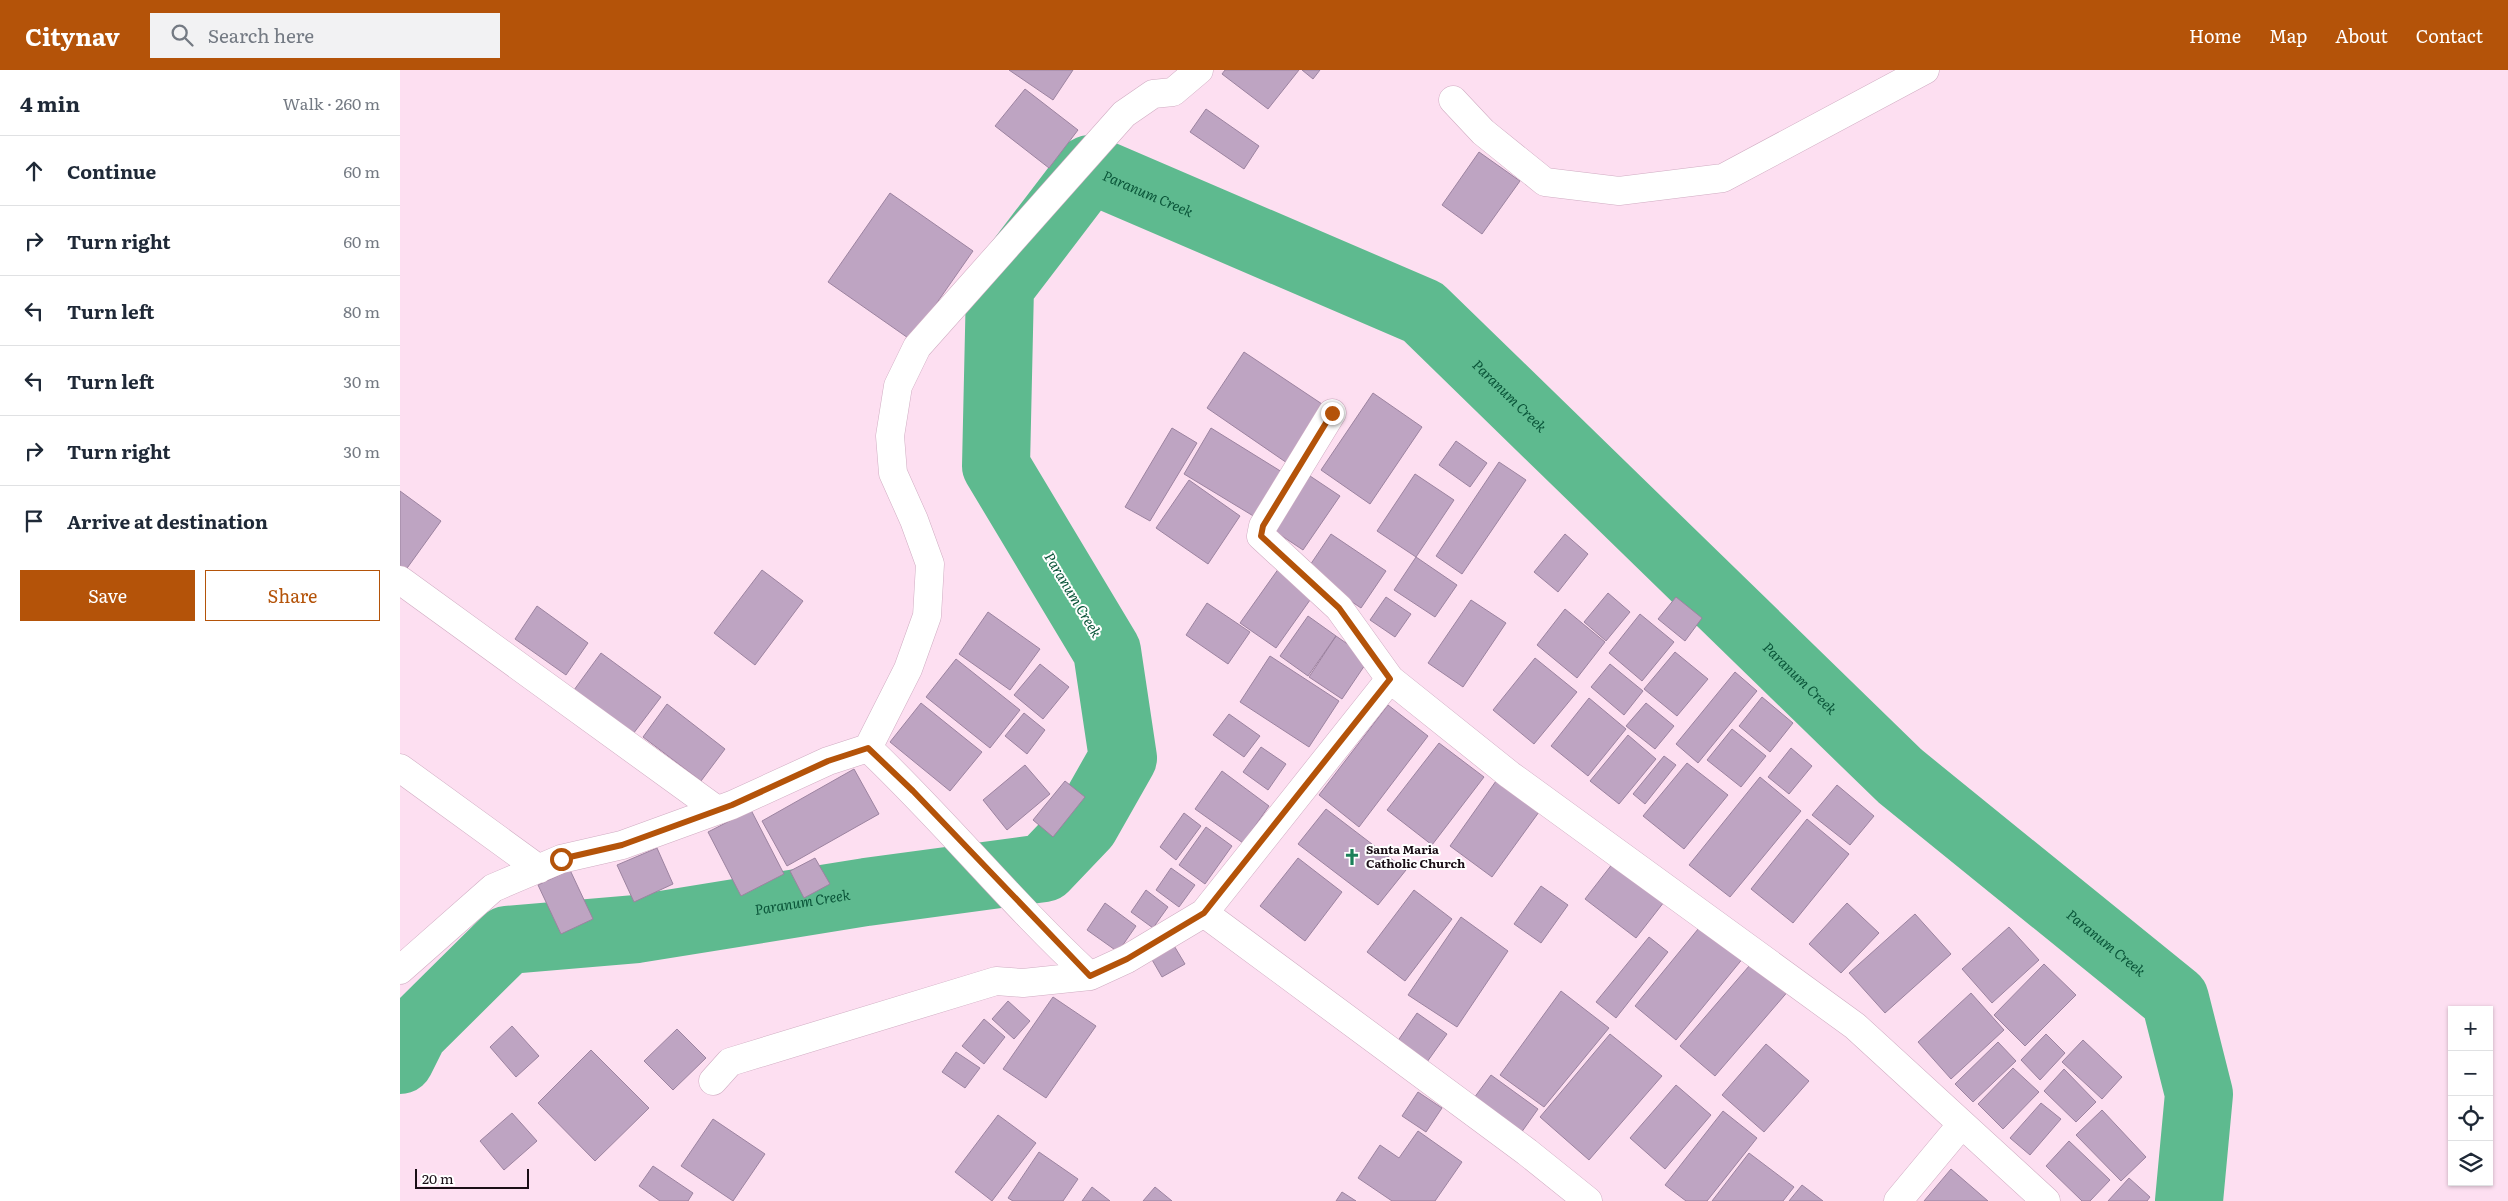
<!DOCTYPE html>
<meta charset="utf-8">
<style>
body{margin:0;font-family:Literata,serif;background:#f2f2f3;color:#1f2937}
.controls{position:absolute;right:15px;bottom:15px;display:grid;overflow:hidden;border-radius:0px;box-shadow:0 1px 4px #0004}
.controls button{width:45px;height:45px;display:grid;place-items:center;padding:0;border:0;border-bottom:1px solid #e0e1e3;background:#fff;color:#1f2937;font:25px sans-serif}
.scale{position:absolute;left:15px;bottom:12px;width:114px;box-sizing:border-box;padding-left:5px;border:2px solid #1a0e16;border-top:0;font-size:14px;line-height:18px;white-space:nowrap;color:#1a0e16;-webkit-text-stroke:4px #fff;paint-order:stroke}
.stop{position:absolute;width:15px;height:15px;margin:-11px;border:4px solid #b45309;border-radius:50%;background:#fff}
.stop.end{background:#b45309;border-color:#fff;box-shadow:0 1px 5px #0008}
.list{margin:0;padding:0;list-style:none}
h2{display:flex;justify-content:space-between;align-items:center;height:65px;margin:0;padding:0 20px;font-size:21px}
h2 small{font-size:16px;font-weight:400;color:#747a83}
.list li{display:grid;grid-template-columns:32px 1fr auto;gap:15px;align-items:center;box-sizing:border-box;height:70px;padding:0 20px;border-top:1px solid #e0e1e3}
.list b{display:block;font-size:19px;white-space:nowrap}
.list em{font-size:16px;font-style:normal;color:#747a83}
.actions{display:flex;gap:10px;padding:15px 20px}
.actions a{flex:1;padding:11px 0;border:1px solid #b45309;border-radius:0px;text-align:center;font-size:18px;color:#b45309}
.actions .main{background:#b45309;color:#fff}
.icon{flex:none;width:28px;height:28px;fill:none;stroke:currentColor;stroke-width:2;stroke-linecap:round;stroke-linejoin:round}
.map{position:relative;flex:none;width:2108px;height:1131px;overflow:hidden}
header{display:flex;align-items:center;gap:30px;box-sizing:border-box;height:70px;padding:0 25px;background:#b45309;color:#fff}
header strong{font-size:24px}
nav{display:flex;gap:28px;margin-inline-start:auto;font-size:18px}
.search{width:350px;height:45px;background:#f2f2f3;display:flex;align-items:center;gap:12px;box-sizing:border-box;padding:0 18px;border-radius:0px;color:#747a83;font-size:19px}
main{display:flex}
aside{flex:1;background:#fff}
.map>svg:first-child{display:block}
</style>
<header>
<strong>Citynav</strong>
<div class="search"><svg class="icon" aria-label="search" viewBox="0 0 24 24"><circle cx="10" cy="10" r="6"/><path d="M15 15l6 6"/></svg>Search here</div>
<nav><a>Home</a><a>Map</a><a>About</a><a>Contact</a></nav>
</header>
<main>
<aside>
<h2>4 min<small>Walk · 260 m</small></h2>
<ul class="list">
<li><svg class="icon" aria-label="ahead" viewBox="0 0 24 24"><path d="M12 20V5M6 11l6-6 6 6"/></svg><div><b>Continue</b></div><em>60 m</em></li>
<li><svg class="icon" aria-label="right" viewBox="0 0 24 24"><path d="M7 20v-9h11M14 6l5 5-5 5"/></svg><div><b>Turn right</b></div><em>60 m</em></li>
<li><svg class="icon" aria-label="left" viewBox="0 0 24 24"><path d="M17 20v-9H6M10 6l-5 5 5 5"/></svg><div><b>Turn left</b></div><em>80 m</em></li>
<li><svg class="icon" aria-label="left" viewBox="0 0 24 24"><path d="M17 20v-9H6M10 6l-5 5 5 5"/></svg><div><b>Turn left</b></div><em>30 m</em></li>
<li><svg class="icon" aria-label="right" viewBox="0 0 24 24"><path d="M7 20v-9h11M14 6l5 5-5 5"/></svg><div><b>Turn right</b></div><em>30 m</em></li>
<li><svg class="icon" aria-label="arrive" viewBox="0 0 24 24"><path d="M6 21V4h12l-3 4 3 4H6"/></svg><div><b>Arrive at destination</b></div></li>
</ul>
<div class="actions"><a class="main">Save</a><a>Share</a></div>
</aside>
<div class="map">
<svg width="2108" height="1131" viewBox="0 0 2108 1131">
<rect width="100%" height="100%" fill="#fddff1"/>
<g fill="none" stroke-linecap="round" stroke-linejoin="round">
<path stroke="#5eba8f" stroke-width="68" id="s1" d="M0,990L14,962L107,870L237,859L466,822L644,798L685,755L723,688L707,581L596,396L600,217L690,99L1023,242L1500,706L1775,929L1799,1024L1789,1131"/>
</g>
<path fill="#bea4c2" stroke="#9c83a0" d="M609,0H673L653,30Z
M825,0H899L868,39L822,4Z
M902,0H920L913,9Z
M625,19L678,60L649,98L595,56Z
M806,39L859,76L844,99L790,62Z
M1079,82L1120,111L1082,164L1042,135Z
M490,123L573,181L511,270L428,212Z
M844,282L928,338L890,395L807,338Z
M973,323L1022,357L970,434L921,400Z
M772,358L797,373L750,451L725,437Z
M811,358L882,402L855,447L784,404Z
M1056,371L1087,393L1070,417L1039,395Z
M1099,392L1126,410L1062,504L1036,486Z
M1015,404L1054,430L1016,487L977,461Z
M910,406L940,426L903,480L873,460Z
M789,410L840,446L808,494L756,458Z
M0,421L41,451L5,501L0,498Z
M931,464L986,501L961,538L906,501Z
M1165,464L1188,484L1158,522L1134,502Z
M1016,487L1057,515L1035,547L994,520Z
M879,498L915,523L876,578L840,553Z
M362,500L403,531L355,595L314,563Z
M1208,523L1230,542L1206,571L1184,552Z
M986,527L1011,544L995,567L970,550Z
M1276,527L1302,548L1285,571L1258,549Z
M1071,530L1106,553L1063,617L1028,593Z
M807,533L850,562L828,594L786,565Z
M137,536L188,573L166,605L115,569Z
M1165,539L1205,572L1177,608L1137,575Z
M588,542L640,579L610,620L559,584Z
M1240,544L1274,572L1242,611L1209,583Z
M908,546L936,566L908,606L880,586Z
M936,566L969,589L942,629L909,607Z
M1275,582L1308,609L1277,646L1244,619Z
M201,583L261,627L233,664L174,620Z
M870,586L939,631L909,677L840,632Z
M1135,588L1177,622L1134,674L1093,640Z
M556,589L620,640L590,678L526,627Z
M640,594L669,617L643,649L614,625Z
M1210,594L1243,621L1224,645L1191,617Z
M1335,602L1357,621L1298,693L1276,674Z
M1362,627L1393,653L1370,682L1339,656Z
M1189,628L1226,659L1188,706L1151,676Z
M521,633L582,682L550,721L490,672Z
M1246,633L1274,656L1255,679L1226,656Z
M267,634L325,679L301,711L243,667Z
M988,635L1028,666L959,757L919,725Z
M624,643L645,660L627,684L605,666Z
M829,644L860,666L844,687L813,665Z
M1332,659L1366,686L1341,717L1307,690Z
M1228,665L1256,689L1219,734L1190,711Z
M1039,673L1084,707L1032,775L987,740Z
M861,677L886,694L868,720L843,702Z
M1391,678L1412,696L1389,724L1368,707Z
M1264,686L1276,695L1245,734L1233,724Z
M1287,693L1328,725L1284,779L1243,746Z
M625,695L650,724L607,760L583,730Z
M454,699L479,744L387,796L362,751Z
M822,701L869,736L843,773L795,739Z
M1360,707L1401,741L1330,827L1289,795Z
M665,711L685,727L653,767L633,750Z
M1096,711L1139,742L1092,807L1050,776Z
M1437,715L1474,746L1450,775L1412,745Z
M926,739L1006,800L978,835L898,774Z
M351,740L384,804L341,826L308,762Z
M784,743L801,756L776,790L760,777Z
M1407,749L1449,784L1393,853L1351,819Z
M806,757L832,776L805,814L779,795Z
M257,778L273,814L234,832L217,795Z
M415,788L430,814L404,828L390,801Z
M898,788L942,822L905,871L860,836Z
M1213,793L1264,832L1236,868L1185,829Z
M771,798L795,815L779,837L756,820Z
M170,800L193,849L161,864L138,815Z
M1141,816L1168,835L1141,873L1114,854Z
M746,820L768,837L753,858L731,842Z
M1014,820L1052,849L1005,911L967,882Z
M705,833L736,856L718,882L687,860Z
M1447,833L1479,863L1441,903L1409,874Z
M1515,844L1551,884L1485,943L1449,903Z
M1061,847L1108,881L1057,957L1008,925Z
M1303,853L1344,887L1276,970L1235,936Z
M1609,857L1639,890L1592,933L1562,899Z
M1249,867L1268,882L1216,948L1196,932Z
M773,874L785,894L762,907L751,888Z
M1356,888L1390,919L1315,1006L1280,976Z
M1644,894L1676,925L1625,976L1594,945Z
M1161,921L1209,958L1144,1037L1100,1005Z
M1571,923L1604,960L1551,1009L1518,972Z
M653,927L696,956L646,1028L603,999Z
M608,931L630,951L614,969L592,949Z
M1017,943L1047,964L1027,992L997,972Z
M584,949L605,967L584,994L562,976Z
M112,956L139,986L116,1007L90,977Z
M277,959L306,988L273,1020L244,991Z
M1210,964L1262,1006L1189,1090L1140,1047Z
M1646,964L1665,983L1640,1010L1621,990Z
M1683,970L1722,1007L1702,1029L1662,992Z
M1598,972L1616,991L1573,1032L1555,1014Z
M1366,974L1409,1011L1364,1062L1322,1025Z
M191,980L249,1038L195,1091L138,1033Z
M556,982L580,998L565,1018L542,1002Z
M1613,998L1639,1022L1603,1059L1578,1034Z
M1664,999L1696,1032L1676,1052L1644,1021Z
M1091,1005L1138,1039L1121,1063L1074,1028Z
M1276,1015L1311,1045L1265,1099L1230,1068Z
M1018,1022L1042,1038L1026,1062L1002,1046Z
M1641,1033L1661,1049L1630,1085L1610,1068Z
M1702,1040L1746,1087L1721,1111L1676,1065Z
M1323,1041L1357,1068L1307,1131H1286L1265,1115Z
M112,1043L137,1071L104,1100L80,1071Z
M598,1045L636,1073L592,1131L555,1102Z
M313,1049L365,1084L333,1131L281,1096Z
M1018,1061L1062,1092L1035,1131H992L958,1108L980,1075L999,1088Z
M1669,1071L1710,1110L1690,1131H1682L1646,1096Z
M639,1082L678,1109L663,1131H613L608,1128Z
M1349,1083L1394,1117L1383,1131H1312Z
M253,1096L293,1123L288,1131H260L239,1116Z
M1551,1099L1588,1131H1524Z
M1729,1108L1750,1127L1747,1131H1708Z
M1402,1115L1423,1131H1389Z
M692,1117L710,1131H682Z
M755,1117L772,1131H743Z
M942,1122L956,1131H936Z"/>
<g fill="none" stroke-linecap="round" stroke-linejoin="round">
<g stroke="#d0acc2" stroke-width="29">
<path id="minor" d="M1053,30L1083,62L1145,112L1219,121L1323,108L1525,0
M932,343L863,456L861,466L939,538L990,609
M0,510L317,740
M468,678L508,599L527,546L530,494L514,450L493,403L490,366L498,316L517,277L724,44L753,24L773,22L799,0
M0,698L139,799
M804,843L1127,1082L1188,1131
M0,900L93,818L161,789L222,775L332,735L428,691L468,678C545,751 612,834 690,906L727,889L804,843L990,609L1110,705L1455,956L1646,1131
M313,1011L330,992L596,911L623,913L690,906
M1498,1131L1562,1054"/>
</g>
<use href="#minor" stroke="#fff" stroke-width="28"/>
</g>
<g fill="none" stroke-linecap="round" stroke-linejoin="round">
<path stroke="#b45309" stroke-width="6" d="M161,789L222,775L332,735L428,691L468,678L513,721L690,906L727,889L804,843L990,609L939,538L861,466L863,456L932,343"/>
</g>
<defs>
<g id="church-bare" transform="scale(1.35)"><path d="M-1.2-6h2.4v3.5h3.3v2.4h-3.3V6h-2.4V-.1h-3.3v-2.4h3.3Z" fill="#1c8059" stroke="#fff" stroke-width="2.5" paint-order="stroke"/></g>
</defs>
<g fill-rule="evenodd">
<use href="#church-bare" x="952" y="787"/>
</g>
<g text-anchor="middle" stroke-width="4" stroke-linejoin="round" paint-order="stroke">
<g font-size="12" font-weight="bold" fill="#1a0e16" stroke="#fff" text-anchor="start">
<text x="966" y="784">Santa Maria<tspan x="966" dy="14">Catholic Church</tspan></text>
</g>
<g font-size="14" font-style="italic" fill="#0a5539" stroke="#fff">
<text dy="5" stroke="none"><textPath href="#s1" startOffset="1555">Paranum Creek</textPath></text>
<text dy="5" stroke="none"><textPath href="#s1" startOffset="1975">Paranum Creek</textPath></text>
<text transform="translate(673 525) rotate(59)" y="5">Paranum Creek</text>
<text dy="5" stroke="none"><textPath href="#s1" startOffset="2380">Paranum Creek</textPath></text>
<text dy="5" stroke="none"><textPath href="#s1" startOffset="460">Paranum Creek</textPath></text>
<text dy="5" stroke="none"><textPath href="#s1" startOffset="2785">Paranum Creek</textPath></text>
</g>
</g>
</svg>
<div class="controls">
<button>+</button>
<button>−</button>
<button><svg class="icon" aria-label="locate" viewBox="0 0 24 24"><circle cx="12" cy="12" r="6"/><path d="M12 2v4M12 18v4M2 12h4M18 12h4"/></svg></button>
<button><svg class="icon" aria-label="layers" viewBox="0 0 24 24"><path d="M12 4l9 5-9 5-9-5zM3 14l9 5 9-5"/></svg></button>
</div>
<div class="scale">20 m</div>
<div class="stop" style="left:161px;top:789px"></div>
<div class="stop end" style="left:932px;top:343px"></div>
</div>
</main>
